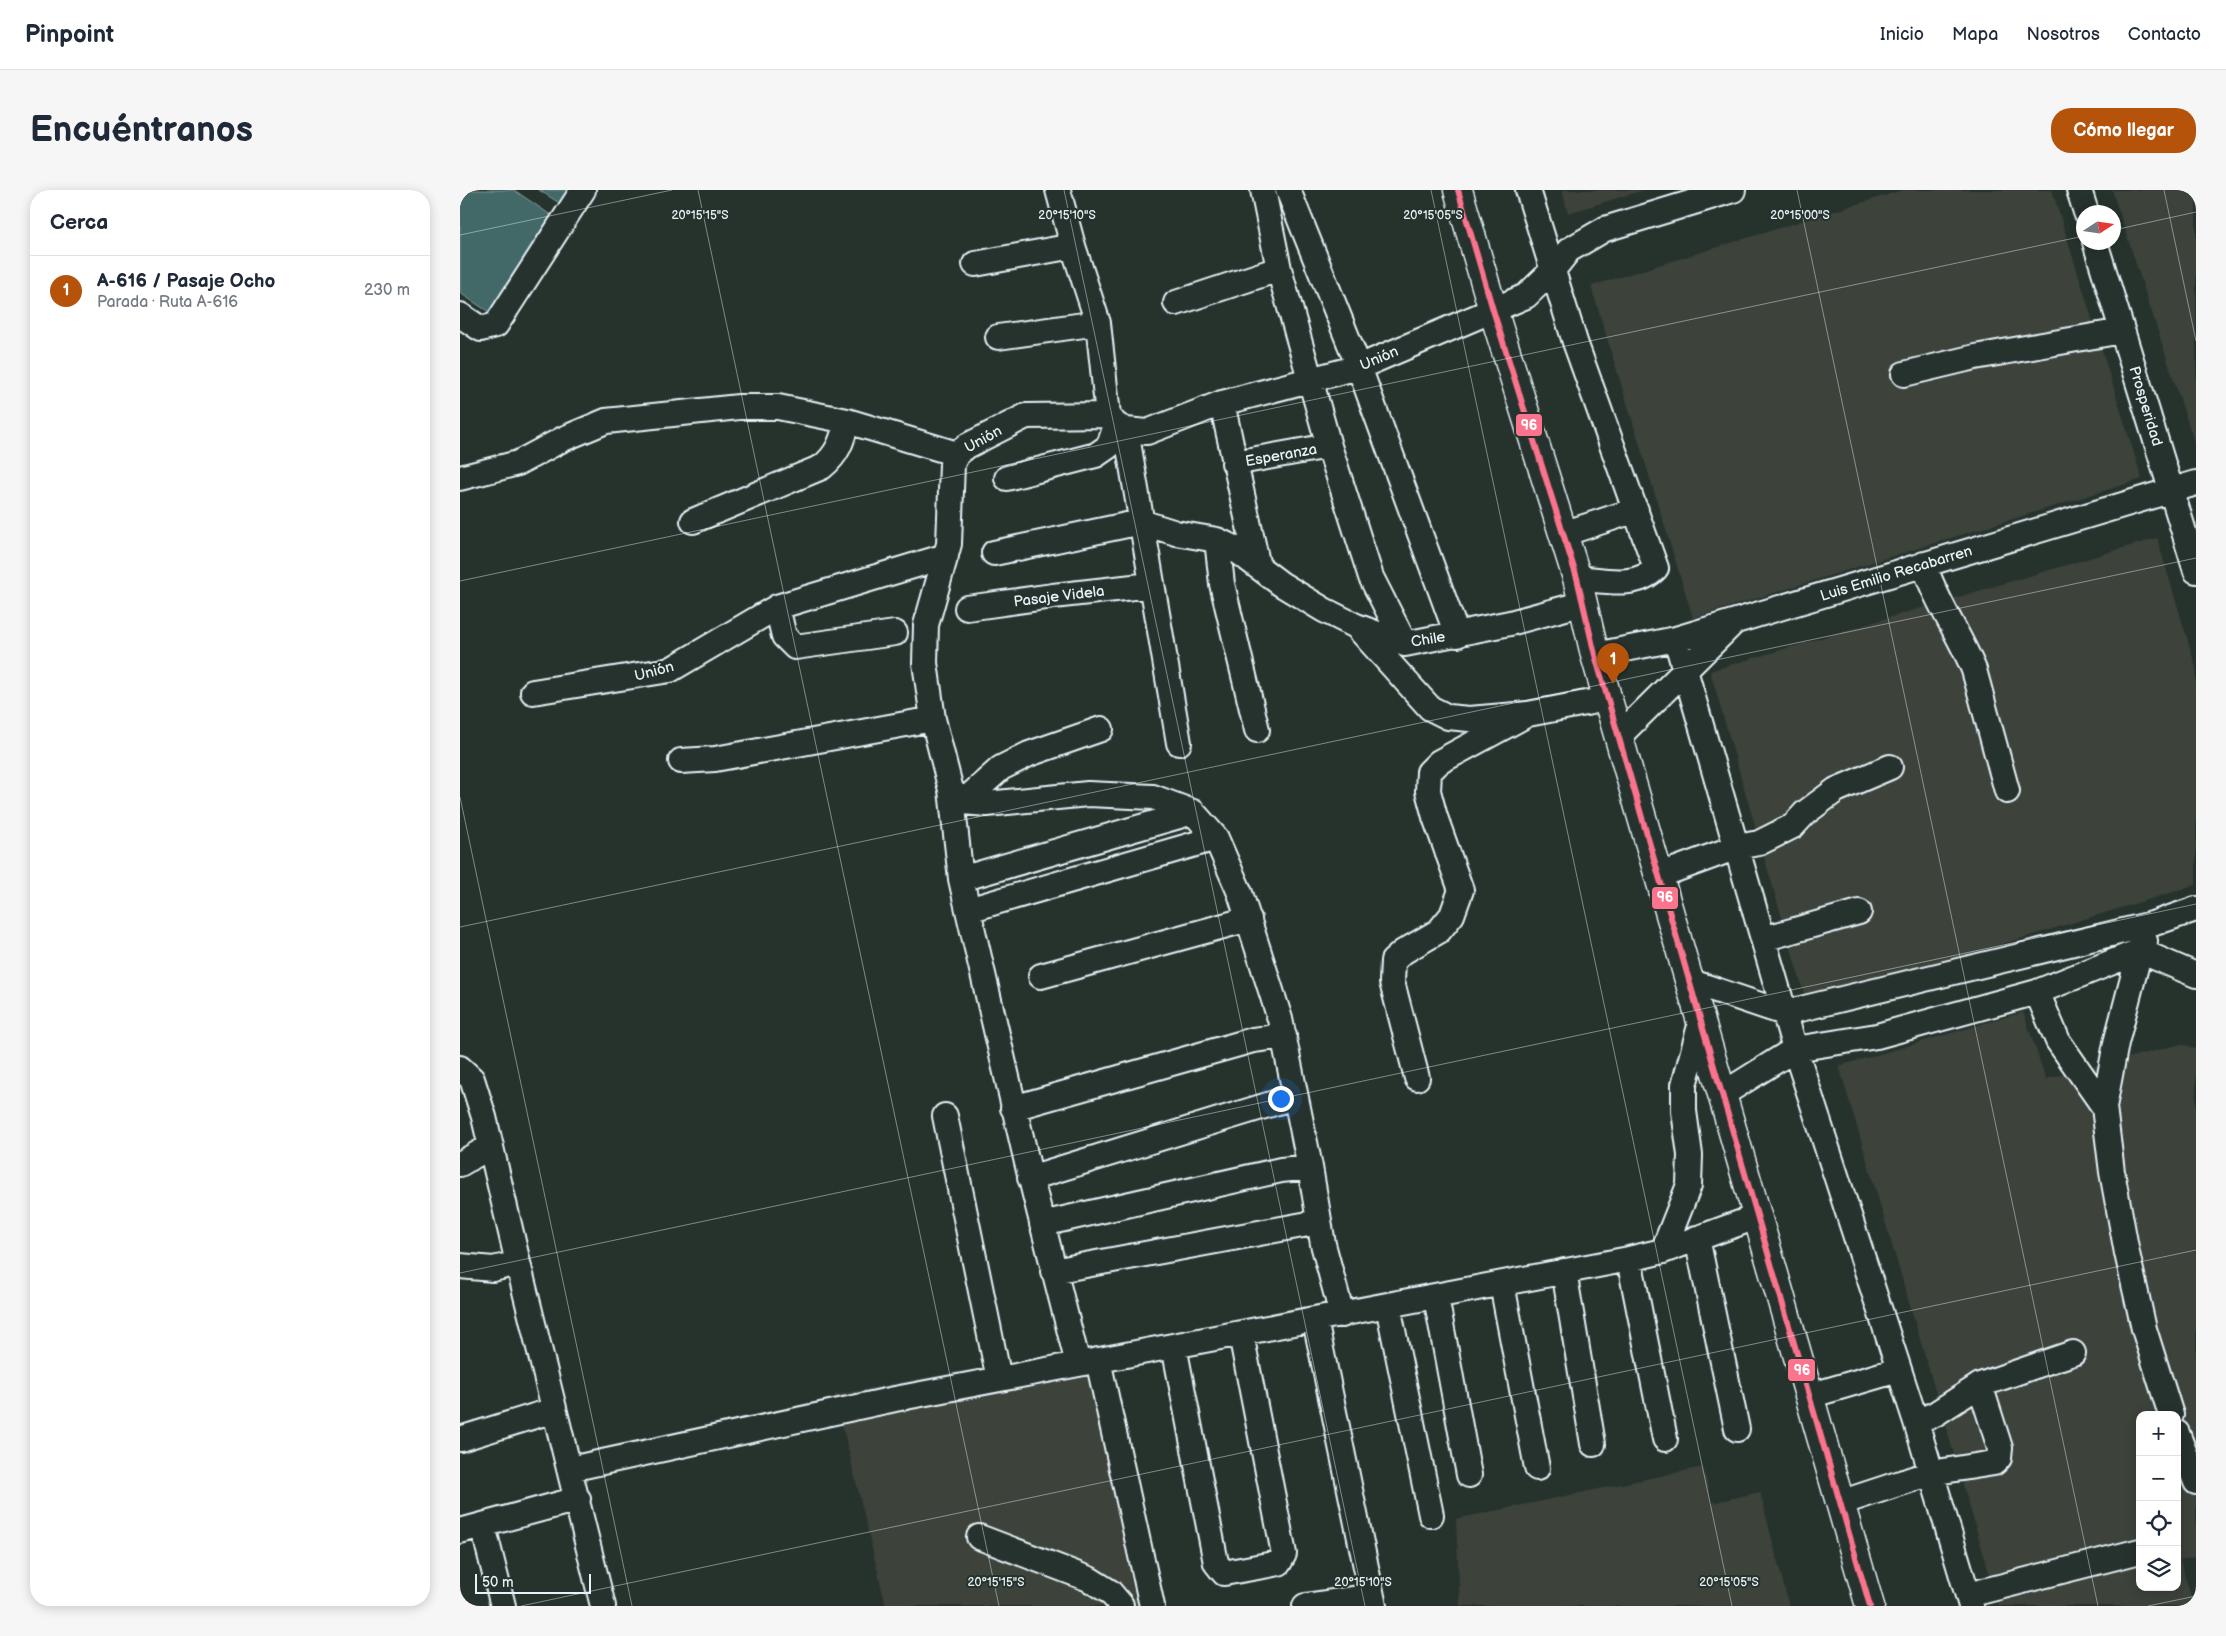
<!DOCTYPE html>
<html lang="es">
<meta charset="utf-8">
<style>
body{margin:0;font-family:"Balsamiq Sans",sans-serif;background:#f6f6f7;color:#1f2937}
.controls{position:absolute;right:15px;bottom:15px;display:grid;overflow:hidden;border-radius:10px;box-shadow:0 2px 12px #0003}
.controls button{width:45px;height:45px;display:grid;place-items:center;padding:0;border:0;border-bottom:1px solid #e0e1e3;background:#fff;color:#1f2937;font:25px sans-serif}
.compass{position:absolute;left:1616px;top:15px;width:45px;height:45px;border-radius:50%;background:#fff;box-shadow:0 2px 12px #0003;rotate:78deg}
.scale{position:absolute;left:15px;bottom:12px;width:116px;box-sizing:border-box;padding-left:5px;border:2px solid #e8f1f8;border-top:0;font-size:14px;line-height:18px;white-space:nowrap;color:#e8f1f8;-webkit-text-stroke:4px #26332d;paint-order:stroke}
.you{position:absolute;left:820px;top:908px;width:18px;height:18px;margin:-12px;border:4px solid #fff;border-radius:50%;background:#1a73e8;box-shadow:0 0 0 8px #1a73e833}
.badge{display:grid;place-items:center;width:32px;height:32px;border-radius:50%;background:#b45309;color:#fff;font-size:16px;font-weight:700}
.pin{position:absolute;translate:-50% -41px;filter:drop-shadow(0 1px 2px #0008)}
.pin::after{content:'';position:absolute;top:26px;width:18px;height:15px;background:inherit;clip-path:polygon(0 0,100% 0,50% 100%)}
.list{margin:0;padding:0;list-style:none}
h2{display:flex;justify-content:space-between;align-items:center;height:65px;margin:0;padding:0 20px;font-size:21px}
h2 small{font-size:16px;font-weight:400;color:#747a83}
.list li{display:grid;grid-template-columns:32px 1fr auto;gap:15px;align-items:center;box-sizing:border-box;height:70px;padding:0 20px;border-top:1px solid #e0e1e3}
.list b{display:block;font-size:19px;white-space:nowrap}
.list p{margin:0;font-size:16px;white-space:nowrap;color:#747a83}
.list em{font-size:16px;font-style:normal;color:#747a83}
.icon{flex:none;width:28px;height:28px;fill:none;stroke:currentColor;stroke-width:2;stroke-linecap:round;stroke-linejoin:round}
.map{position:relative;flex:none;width:1736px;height:1416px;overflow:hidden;border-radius:20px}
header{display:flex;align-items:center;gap:30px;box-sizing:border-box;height:70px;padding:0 25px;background:#fff;border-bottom:1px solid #e0e1e3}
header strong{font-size:24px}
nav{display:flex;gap:28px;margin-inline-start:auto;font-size:18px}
.intro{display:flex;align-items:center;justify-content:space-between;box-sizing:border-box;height:120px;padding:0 30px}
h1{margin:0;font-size:35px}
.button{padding:12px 22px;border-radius:20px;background:#b45309;color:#fff;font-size:18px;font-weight:700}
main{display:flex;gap:30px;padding:0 30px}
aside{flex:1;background:#fff;border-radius:20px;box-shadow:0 2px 12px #0003}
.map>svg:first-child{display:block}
</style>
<header>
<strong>Pinpoint</strong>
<nav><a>Inicio</a><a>Mapa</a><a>Nosotros</a><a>Contacto</a></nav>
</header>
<div class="intro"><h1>Encuéntranos</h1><a class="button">Cómo llegar</a></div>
<main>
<aside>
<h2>Cerca<small></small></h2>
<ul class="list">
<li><span class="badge">1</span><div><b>A-616 / Pasaje Ocho</b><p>Parada · Ruta A-616</p></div><em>230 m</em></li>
</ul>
</aside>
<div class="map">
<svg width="1736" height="1416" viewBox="0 0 1736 1416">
<rect width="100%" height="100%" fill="#26332d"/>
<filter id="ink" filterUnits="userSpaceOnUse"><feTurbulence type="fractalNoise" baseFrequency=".02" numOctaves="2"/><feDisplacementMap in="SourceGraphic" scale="10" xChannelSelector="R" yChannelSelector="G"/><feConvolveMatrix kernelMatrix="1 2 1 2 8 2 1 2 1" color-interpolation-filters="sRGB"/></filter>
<g filter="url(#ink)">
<path fill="#3c433a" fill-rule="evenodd" d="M1102,0H1184L1108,23Z
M1443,0H1592L1682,289L1233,428L1131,96Z
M1652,0H1736V258Z
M1697,348L1736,478V695L1347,814L1250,481Z
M1563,822L1586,889L1721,854L1736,858V1367L1720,1370L1734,1416H1539L1379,876ZM1680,1225H1717V1397H1680Z
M637,1163L689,1416H426L375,1205L502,1181Z
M1243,1277L1252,1313L1300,1302L1329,1416H1000L996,1329Z"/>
<path fill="#436868" stroke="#859fa2" d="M0,0H54L92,26L32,124L0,103Z
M79,0H110L101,14Z"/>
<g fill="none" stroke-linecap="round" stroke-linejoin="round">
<g stroke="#e8f1f8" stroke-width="28">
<path id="minor" d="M598,0L613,56L638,133L648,225
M803,0L819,79L869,256L911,387L945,454
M828,0L899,177L997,445
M1068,0L1115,152L1196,378C1177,399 1143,390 1117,388
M1619,0L1626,22
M1635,52L1736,381
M515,74L613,56
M716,113L819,79
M0,125L21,139L36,135L123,0
M538,147L638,133
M1444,184L1515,167L1662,141
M762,213L798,377
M666,240L719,553
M774,273L869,256
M0,288L58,273L103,249L146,231L279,217H318L387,231L497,264
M547,288L636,265L649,256L656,235
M233,331L362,277C378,264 382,251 387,231
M1103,344L1176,320
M757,350L762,394L797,540
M534,363L681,332L716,343L757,350L772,357L821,394L864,420L896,436L945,454L1050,433L1124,413
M1464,374C1476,412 1499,443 1514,480L1547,601
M317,417L324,446L335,457L435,443
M507,418L593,406L691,395
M897,437L970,518L988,527L1009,529L1068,524L1147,509
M1216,449L1335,859L1456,1232L1511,1416
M1135,465L1216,449L1736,293
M73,502L210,480L317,417L486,366
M1158,547L1272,434
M221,571L255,569L473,529
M491,600L501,689L508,720L569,981L618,1174
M503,612L541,578L569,564L641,539
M1198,686L1277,657L1299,653L1333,636L1345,623L1376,600L1430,577
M501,689L733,622
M508,720L756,648
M1303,749L1399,722
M581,786L789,729
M1229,791L1324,823L1692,734L1736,719
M1577,802L1598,851L1644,917
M0,878L12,889L24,927L58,1073L143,1416
M957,888L932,792L933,771L943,762L979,741L992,725L1001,700L975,627L968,601L969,582L979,572L1068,524
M1263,904L1335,859L1417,846L1577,802L1680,761L1685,751
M553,918L793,850L824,846
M485,926L539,1189
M0,974L31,956
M570,988L834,907
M582,1034L821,980L850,977
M1237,1048L1277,1239
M1203,1061L1229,995L1230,965L1224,921V895L1241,832
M1169,1069L1205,1249
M0,1076L33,1079L58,1073
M593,1081L859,1032
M1104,1081L1133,1254
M1042,1094L1077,1278
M976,1107L1009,1285
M928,1116L971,1325
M882,1125L863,1054L850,977L820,829L780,703L756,648L733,622L693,607L628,604L527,614L503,612L491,600L473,529L465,473L466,435L489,354L492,274L497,264L507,256L566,226L648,225L656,235L666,240L687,242L762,213L899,177L1066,106L1093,80L1109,60L1145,39L1273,0
M855,1130L914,1416
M714,1156L756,1373L764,1383L819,1373L824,1364L781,1144
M638,1170L692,1416
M1349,1206L1438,1180
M1711,1225L1684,1139L1667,1063L1652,982L1644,917L1656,853L1680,761L1736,785
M1456,1232L1475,1224L1520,1195L1613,1163
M1717,1243L1736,1292
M0,1249L94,1220
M110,1279L435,1209L1169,1069L1203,1061L1296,1027
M1380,1313L1471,1283L1534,1273L1539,1268L1540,1258L1520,1195
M23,1336L43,1416
M0,1341L118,1309
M519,1347L629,1389L650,1402L661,1415
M1508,1405L1680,1361
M845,1416L912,1406"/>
</g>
<g stroke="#e8f1f8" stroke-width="31">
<path id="major" d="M998,0L1033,120L1117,388L1135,465L1410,1416"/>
</g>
<use href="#minor" stroke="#26332d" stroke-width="24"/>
<use href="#major" stroke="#26332d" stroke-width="28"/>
<g stroke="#26332d" stroke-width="10">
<path id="bus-1" d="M998,0L1033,120L1117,388L1135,465L1410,1416"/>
</g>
<use href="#bus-1" stroke="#fc738d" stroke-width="6"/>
</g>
</g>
<path fill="none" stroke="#e8f1f8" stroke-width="1" stroke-opacity="0.45" d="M238,0L539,1416M604,0L905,1416M971,0L1272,1416M1337,0L1638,1416M1704,0L1736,151M1654,40L1736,22M0,45L212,0M0,391L1624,46M0,607L172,1416M0,737L1736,368M0,1083L1736,714M61,1416L1736,1060M1688,1416L1736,1406"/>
<g text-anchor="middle" stroke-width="4" stroke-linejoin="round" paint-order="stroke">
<g font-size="15" fill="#e8f1f8" stroke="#26332d">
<text transform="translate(919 168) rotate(-23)" y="5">Unión</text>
<text transform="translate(1686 216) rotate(73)" y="5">Prosperidad</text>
<text transform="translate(523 249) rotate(-29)" y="5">Unión</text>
<text transform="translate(821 265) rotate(-10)" y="5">Esperanza</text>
<text transform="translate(1436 383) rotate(-17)" y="5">Luis Emilio Recabarren</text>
<text transform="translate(599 406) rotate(-7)" y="5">Pasaje Videla</text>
<text transform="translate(968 449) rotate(-9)" y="5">Chile</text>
<text transform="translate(194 481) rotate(-15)" y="5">Unión</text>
</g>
</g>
<g font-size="12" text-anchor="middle" fill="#e8f1f8" stroke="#26332d" stroke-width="4" stroke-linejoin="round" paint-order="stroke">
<text x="240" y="29">20°15'15"S</text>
<text x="607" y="29">20°15'10"S</text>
<text x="973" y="29">20°15'05"S</text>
<text x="1340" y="29">20°15'00"S</text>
<text x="536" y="1396">20°15'15"S</text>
<text x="903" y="1396">20°15'10"S</text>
<text x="1269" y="1396">20°15'05"S</text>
</g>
<g stroke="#26332d" stroke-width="2">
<rect x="1055" y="223" width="28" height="24" rx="5" fill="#fc738d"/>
<rect x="1191" y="696" width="28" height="24" rx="5" fill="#fc738d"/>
<rect x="1327" y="1168" width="29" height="24" rx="5" fill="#fc738d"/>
</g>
<g font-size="14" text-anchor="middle" font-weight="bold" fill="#fff">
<text x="1069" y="240">96</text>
<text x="1205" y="712">96</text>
<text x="1342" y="1185">96</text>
</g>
</svg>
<div class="controls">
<button>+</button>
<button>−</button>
<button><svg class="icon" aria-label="locate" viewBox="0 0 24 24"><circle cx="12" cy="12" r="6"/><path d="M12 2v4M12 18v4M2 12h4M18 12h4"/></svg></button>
<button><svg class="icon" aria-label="layers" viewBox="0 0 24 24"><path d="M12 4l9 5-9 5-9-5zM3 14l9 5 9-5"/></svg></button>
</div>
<svg class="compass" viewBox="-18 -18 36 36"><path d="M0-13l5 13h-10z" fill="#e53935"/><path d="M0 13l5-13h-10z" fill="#747a83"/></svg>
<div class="scale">50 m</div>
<div class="you"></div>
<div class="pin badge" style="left:1153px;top:494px">1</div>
</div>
</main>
